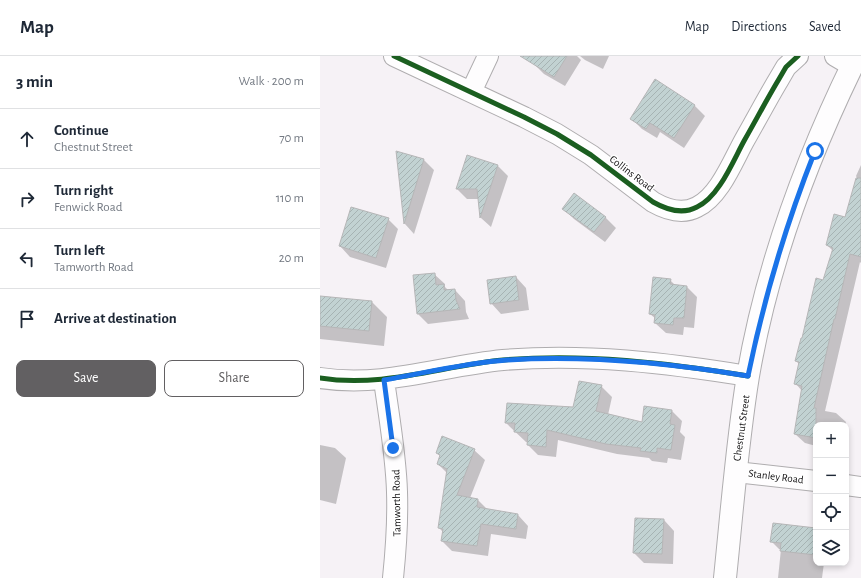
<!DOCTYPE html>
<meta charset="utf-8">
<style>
body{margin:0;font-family:"Alegreya Sans",sans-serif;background:#f2f2f3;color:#1f2937}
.controls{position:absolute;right:12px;bottom:12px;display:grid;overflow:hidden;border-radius:8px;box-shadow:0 2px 6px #0003}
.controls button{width:36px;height:36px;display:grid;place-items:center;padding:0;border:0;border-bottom:1px solid #e0e1e3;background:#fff;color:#1f2937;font:20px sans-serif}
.stop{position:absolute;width:12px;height:12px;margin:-9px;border:3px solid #1a73e8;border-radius:50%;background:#fff}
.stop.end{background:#1a73e8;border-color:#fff;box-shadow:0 1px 4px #0008}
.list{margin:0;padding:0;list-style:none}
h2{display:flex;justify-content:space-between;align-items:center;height:52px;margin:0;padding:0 16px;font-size:17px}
h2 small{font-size:13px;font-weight:400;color:#747a83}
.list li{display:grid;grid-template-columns:26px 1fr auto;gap:12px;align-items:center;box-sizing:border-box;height:60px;padding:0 16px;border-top:1px solid #e0e1e3}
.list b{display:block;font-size:15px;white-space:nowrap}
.list p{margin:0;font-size:13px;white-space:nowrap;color:#747a83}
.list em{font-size:13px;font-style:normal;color:#747a83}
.actions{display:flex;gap:8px;padding:12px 16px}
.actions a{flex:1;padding:9px 0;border:1px solid #626062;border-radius:8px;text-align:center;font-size:14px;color:#626062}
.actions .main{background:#626062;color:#fff}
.icon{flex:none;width:22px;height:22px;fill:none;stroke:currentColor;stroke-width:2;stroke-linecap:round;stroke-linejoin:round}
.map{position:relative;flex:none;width:541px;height:522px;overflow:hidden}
header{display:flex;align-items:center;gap:24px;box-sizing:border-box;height:56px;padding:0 20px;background:#fff;border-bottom:1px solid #e0e1e3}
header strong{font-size:19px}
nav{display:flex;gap:22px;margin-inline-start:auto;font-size:14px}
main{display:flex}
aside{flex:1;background:#fff}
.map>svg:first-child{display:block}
</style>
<header>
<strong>Map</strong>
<nav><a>Map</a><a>Directions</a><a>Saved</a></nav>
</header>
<main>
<aside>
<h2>3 min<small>Walk · 200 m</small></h2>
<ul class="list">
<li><svg class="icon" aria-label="ahead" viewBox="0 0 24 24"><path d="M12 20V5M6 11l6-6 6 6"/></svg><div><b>Continue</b><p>Chestnut Street</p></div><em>70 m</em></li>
<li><svg class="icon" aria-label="right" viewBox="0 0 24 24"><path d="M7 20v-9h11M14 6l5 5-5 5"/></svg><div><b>Turn right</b><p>Fenwick Road</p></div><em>110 m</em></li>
<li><svg class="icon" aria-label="left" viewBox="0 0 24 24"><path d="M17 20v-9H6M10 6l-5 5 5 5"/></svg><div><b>Turn left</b><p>Tamworth Road</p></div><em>20 m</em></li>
<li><svg class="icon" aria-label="arrive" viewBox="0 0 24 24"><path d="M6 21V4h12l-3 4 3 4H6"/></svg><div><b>Arrive at destination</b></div></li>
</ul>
<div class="actions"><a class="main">Save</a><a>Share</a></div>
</aside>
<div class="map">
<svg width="541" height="522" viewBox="0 0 541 522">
<defs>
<pattern id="building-hatch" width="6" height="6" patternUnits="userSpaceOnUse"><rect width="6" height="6" fill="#c2d2d2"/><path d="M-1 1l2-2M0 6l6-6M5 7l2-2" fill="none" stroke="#a6b3b3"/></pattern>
</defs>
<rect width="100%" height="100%" fill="#f6f2f6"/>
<path fill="#0003" d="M210,0H257L261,4L245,30L224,18L213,7Z
M260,0H289L283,13L265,4Z
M374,49L385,60L364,92L340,76L337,82L322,73L311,62Z
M77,96L104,104L114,114L94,178L85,168Z
M541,109V207L540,206L505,355L516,357L526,366L525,369H496V390L485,387L475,378L482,335L476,328L480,309L476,305L504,225L513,195L507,189L526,162L537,122L536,120Z
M178,110L188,120L171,171L161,162L159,143H147L137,133Z
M244,153L285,161L296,172L285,186L254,163Z
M68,163L78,173L66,212L30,201L20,190Z
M114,218L125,228V231L129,235L135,234L145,245L146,256L149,263L108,268L98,258L94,220Z
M196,221L206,232L209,254L181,258L171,247Z
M350,224L356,230L367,231L377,241L374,272L364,271L363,279L346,277L335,267L336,263L330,258Z
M0,241L52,246L67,261L64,290L0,283Z
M281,330L292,341L288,359L323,367L352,355L362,365L360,376L365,381L361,404L348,402L347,407L332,405L329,402L297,398L238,384L236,401L218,399L208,389V386H206L186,367L254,352Z
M0,389L15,392L26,402L16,448L0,444Z
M154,394L165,404L150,442L157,443L168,454L198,459L208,470L206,483L171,478L168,500L132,495L122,485L123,476L119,472L127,417L118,408L121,401L117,397Z
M316,463L344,464L354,475L353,508L324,507L314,497Z
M496,473V507H504L502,522H458L461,493H459L451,485Z"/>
<path fill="url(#building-hatch)" stroke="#b6b6b7" d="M200,0H247L234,21Z
M335,23L375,49L354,82L330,67L326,73L310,63Z
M76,95L104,103L84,168Z
M147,99L178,109L160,162L157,133H136Z
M536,122H541V201L530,198L515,263H514L494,352H496V382L474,378L482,330L474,328L479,306L475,305L481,282H482L496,222L503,224L513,192L506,189L514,158L525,161Z
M254,137L286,161L274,176L242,153Z
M31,151L69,162L56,202L19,190Z
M115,217L116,229L124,228V234L135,233L136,244L140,253L97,258L93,219Z
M196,220L199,244L170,248L167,224Z
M333,221L351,223L350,228L367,230L364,262H354L353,269L334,267L335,259L329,258Z
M0,240L52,245L49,275L0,270Z
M259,325L282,329L276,355L322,366L324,350L352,354L350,368L355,369L351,394L337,392V397L320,395L321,392L286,388L227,374L226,391L207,389L208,377L194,376L195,367H185L187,347L253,351Z
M122,380L155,393L137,439L158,443L157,451L198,458L196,473L161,468L157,490L121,485L123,473L118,472L127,413L117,408L120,399L116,397Z
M315,462L344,463L342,498L313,497Z
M453,467L496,472V499L460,495L461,487L450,486Z"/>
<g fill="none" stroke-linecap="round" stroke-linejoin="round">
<g stroke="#afadaf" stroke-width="22">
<path id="street" d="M74,0L204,61L237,78L271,99L333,146C347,154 362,159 377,151C399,141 413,105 424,85C436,64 447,43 459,23L466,11L478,0
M515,0L532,10
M151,36L168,0
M0,322C63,332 121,310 183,304C265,297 348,307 428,320
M64,324C69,361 76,399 77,436C78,465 76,493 73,522
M416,416L496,425
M526,429L541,431"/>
</g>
<g stroke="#afadaf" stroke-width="24">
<path id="secondary" d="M405,522C412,455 417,387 428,320C447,209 487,101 537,0"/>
</g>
<use href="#street" stroke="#fefdfe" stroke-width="20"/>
<use href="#secondary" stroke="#fefdfe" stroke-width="22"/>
<g stroke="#fff" stroke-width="8">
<path id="cycleway" d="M74,0L204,61L237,78L271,99L333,146C347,154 362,159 377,151C399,141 413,105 424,85C436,64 447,43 459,23L466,11L478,0
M0,322C63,332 121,310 183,304C265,297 348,307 428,320"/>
</g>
<use href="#cycleway" stroke="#1b5e20" stroke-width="5"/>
</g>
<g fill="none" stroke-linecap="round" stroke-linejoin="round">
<path stroke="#1a73e8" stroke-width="5" d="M73,392L64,324C105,317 145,307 187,304C267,299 349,307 428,320C444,242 466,168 495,95"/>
</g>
<g text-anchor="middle" stroke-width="3" stroke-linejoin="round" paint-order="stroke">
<g font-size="11" fill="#131113" stroke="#fff">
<text transform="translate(312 117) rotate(37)" y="4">Collins Road</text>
<text transform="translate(421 372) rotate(-82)" y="4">Chestnut Street</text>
<text transform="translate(456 420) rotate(7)" y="4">Stanley Road</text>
<text transform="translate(76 447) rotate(-91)" y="4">Tamworth Road</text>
</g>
</g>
</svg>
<div class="controls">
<button>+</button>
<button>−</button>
<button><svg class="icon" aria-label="locate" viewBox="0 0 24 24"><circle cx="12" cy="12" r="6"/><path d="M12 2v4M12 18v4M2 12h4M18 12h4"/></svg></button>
<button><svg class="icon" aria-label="layers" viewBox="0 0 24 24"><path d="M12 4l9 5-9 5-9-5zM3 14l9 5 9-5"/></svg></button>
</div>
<div class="stop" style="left:495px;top:95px"></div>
<div class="stop end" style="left:73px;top:392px"></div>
</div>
</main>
